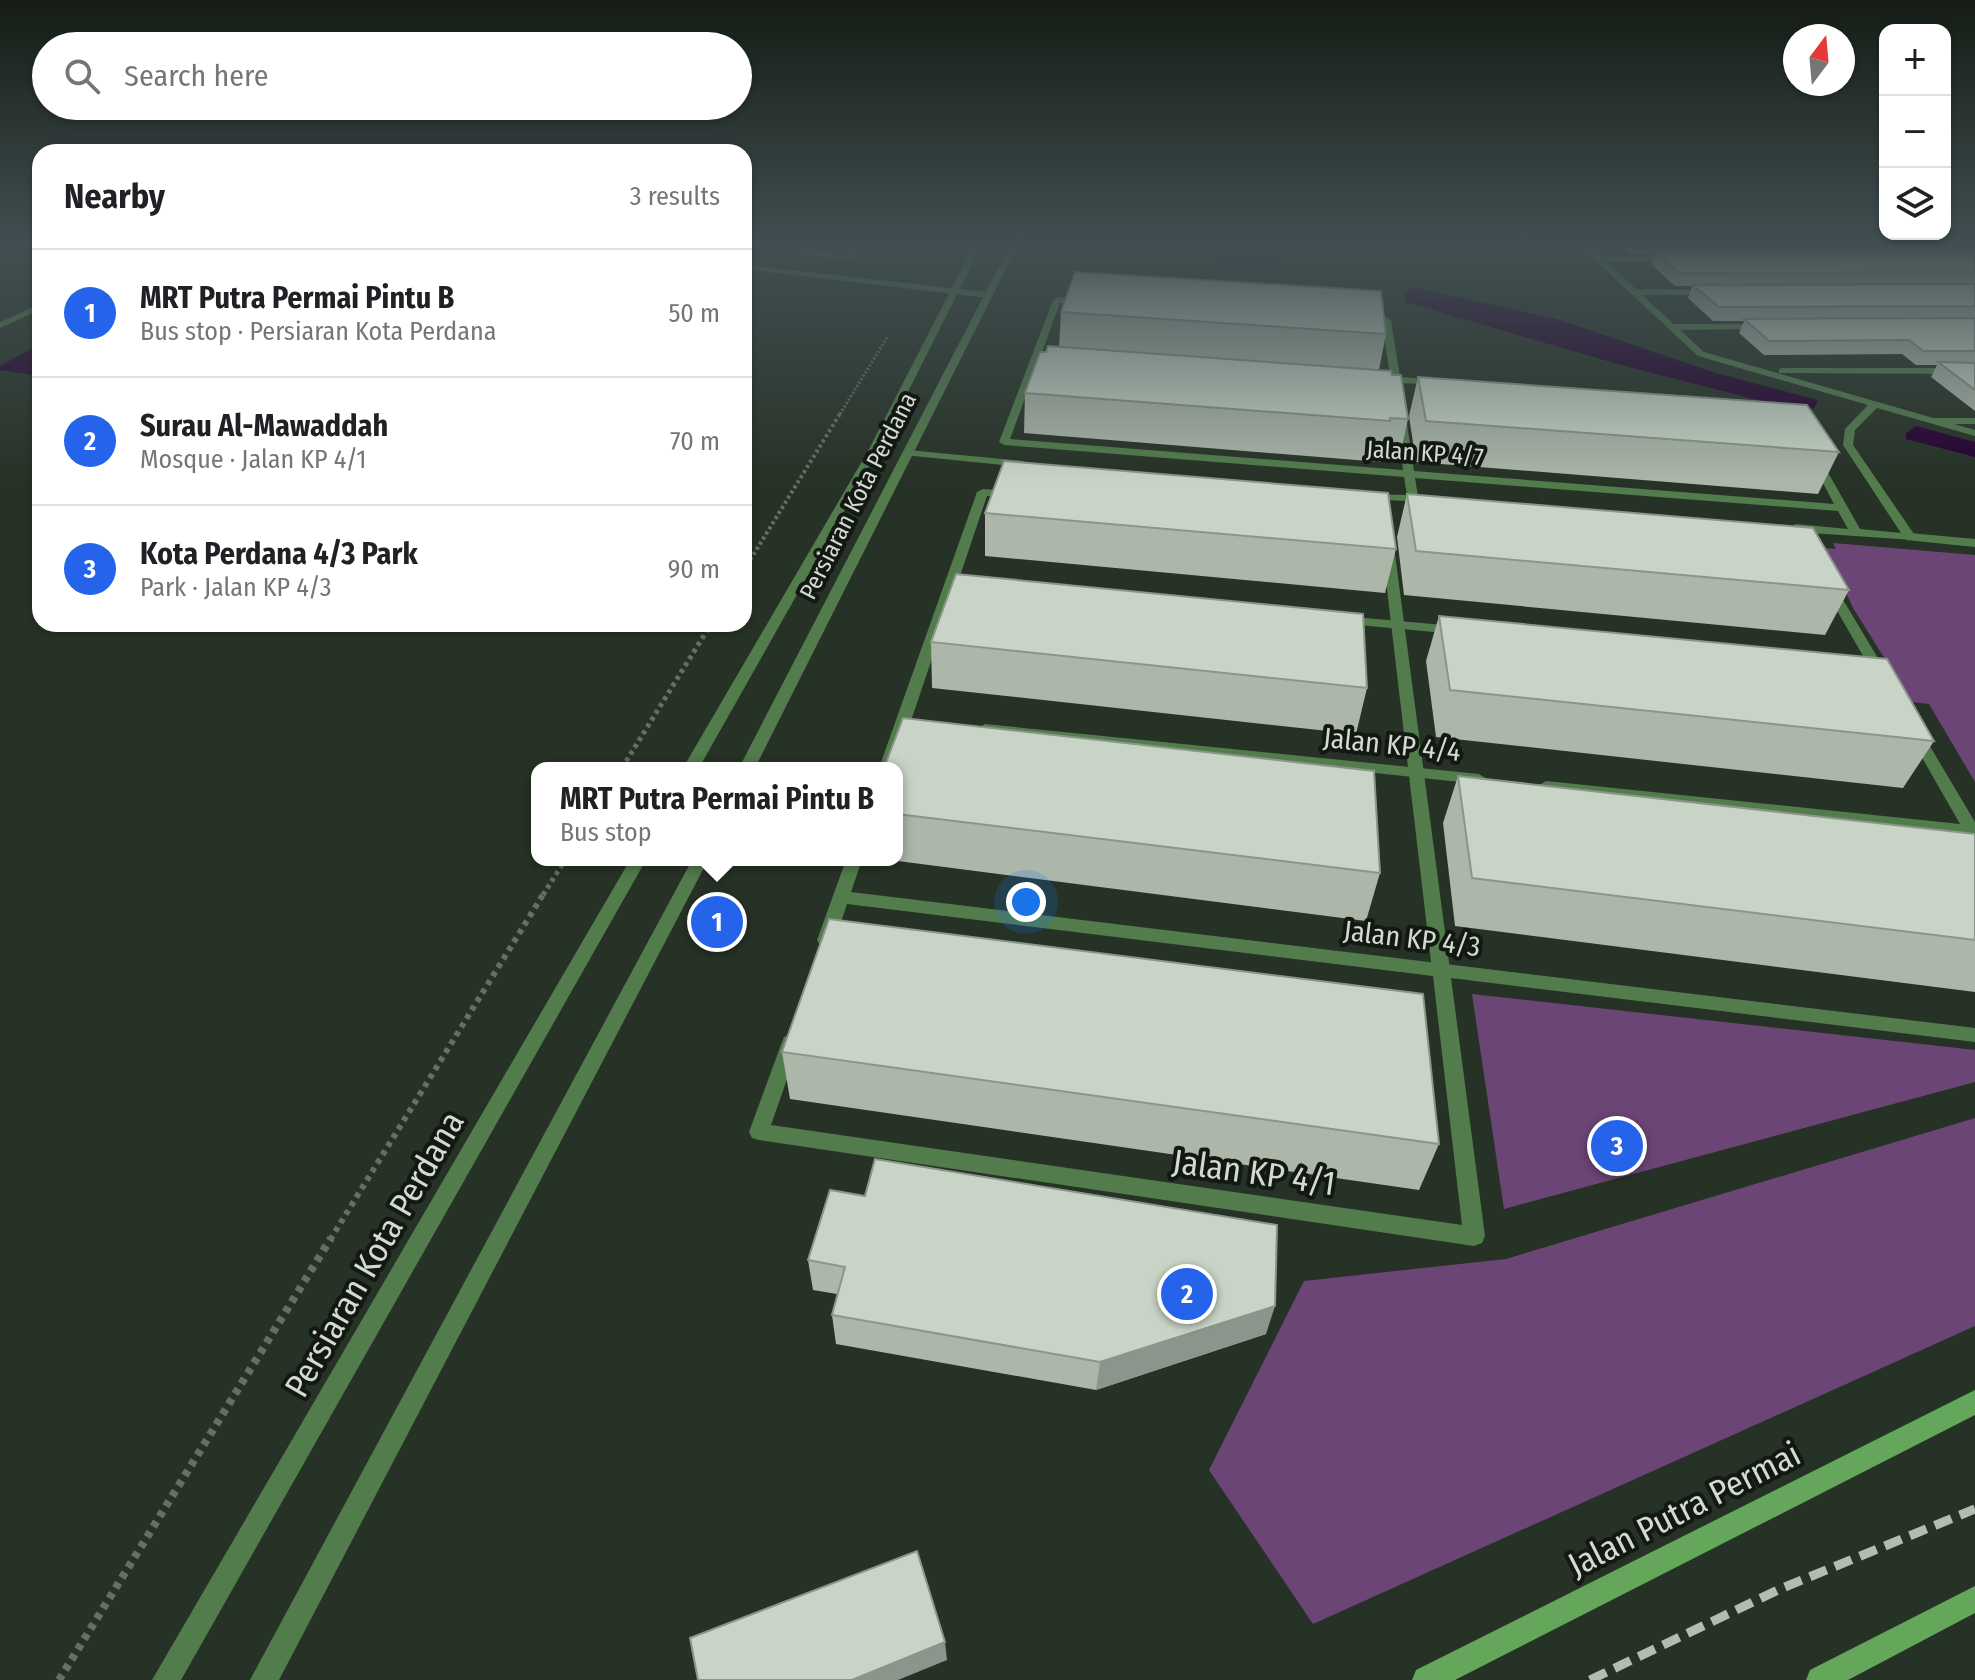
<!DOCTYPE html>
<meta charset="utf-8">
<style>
body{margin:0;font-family:"Fira Sans Condensed",sans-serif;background:#f2f2f2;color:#202124}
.controls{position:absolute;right:24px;top:24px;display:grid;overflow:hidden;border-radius:16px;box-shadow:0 2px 6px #0004}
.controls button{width:72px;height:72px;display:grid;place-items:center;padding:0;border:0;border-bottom:2px solid #e0e0e0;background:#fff;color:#202124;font:40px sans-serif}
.compass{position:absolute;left:1783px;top:24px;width:72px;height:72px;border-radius:50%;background:#fff;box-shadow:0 2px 6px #0004;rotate:16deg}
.you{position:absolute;left:1026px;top:902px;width:28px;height:28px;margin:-20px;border:6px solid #fff;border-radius:50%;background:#1a73e8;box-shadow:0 0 0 12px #1a73e833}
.badge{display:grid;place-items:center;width:52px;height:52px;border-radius:50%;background:#2563eb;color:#fff;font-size:26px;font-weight:700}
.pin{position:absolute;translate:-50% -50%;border:4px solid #fff;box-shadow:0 2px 8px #0006}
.popup{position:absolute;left:531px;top:762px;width:372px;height:104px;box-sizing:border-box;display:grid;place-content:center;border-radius:16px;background:#fff;filter:drop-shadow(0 2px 6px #0005);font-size:26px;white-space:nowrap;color:#757577}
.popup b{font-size:30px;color:#202124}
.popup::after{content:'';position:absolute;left:50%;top:100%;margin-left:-16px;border:16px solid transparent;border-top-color:#fff}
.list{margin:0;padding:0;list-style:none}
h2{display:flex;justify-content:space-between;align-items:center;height:104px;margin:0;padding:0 32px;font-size:34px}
h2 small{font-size:26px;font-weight:400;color:#757577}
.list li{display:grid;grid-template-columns:52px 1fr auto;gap:24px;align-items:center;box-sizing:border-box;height:128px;padding:0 32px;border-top:2px solid #e0e0e0}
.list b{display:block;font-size:30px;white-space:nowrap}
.list p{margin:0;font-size:26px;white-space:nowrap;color:#757577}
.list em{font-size:26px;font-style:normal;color:#757577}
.icon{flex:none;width:44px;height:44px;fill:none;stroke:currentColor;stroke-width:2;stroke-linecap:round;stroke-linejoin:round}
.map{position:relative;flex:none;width:1975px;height:1680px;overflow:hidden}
.search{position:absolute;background:#fff;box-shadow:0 2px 6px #0004;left:32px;top:32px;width:720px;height:88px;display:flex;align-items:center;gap:20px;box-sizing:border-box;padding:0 28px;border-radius:44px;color:#757577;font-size:30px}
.panel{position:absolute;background:#fff;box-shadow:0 2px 6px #0004;left:32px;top:144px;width:720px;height:488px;border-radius:24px}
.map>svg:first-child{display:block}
</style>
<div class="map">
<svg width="1975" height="1680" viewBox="0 0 1975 1680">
<rect width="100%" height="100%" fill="#273226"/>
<path fill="#6c4577" d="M1833,543L1975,555V782L1929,704L1912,702L1853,608L1826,548L1836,549Z
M1472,994L1975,1050V1082L1504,1209Z
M1975,1118V1326L1313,1624L1209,1470L1304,1281L1506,1259Z"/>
<path fill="#270031" d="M1166,247H1232L1281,259L1261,263L1262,269Z
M1412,287L1557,319L1716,373L1818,400L1815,407L1806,412L1621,365L1405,302V295Z
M40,344V376L0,370V366Z
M1916,426L1975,442V457L1906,439V433Z"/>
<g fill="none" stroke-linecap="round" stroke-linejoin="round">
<path stroke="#656f64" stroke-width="3" stroke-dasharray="2 2" stroke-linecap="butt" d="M840,414L888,336"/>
<path stroke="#656f64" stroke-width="4" stroke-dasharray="3 3" stroke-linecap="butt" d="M744,570L841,412"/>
<path stroke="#656f64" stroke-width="5" stroke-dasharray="4 4" stroke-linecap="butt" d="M622,768L711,624
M543,895L565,860"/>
<path stroke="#656f64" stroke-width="6" stroke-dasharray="5 5" stroke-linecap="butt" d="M330,1240L544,893"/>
<path stroke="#656f64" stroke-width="8" stroke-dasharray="6 6" stroke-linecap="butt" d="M59,1680L331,1238"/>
<path fill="#537c4d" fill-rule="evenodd" d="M857,247H866L848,260L793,253L797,251L846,255Z
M1596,257H1673L1677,259L1673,261H1599Z
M744,265L988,292L992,295L988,298L744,269Z
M40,304V310L0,328V322Z
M1761,324L1766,327L1764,329L1671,330L1666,327L1671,324Z
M1975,418V424H1935L1930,421L1935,418Z
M1910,533L1975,539V547L1906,540V534Z
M1388,543L1394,547L1450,970L1447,975H1435L1432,970L1382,547Z"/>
<path fill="#537c4d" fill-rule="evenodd" d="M1581,247H1590L1636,289L1715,290V294L1712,295H1642L1704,352L1975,430V436L1877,408L1855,430L1853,445L1916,537L1914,540L1796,532L1790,528L1796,524L1848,529L1838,511L1415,478L1418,496L1425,498V502L1369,499L1363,496L1365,494L1407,495L1404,477L1004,445L999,442L1053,300C1061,295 1082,297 1090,302L1089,304L1060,303L1010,439L1403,470L1396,417L1401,414L1406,417L1414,471L1834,504L1812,462L1817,459L1822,462L1860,529L1901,533L1843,445L1845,429L1868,405L1698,356Z
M1362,317H1386L1391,320L1400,377L1438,380L1443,383L1441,385L1401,383L1403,395L1394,397L1391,382L1381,379L1390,376L1382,323L1362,321Z
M1782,368H1975V374L1779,373V369Z
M908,450L1023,461L1028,464L1023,467L904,455L903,453Z
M983,489L1013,491L1019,494L1013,497L987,496L895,768H879L977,492Z
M1830,584L1836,588L1888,675L1886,678L1881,679L1874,675L1824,588Z
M1342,616L1455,626L1462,630L1455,634L1337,623L1335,620Z
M985,724L1479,774L1487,779L1479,784L980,731L978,728Z
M1915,728L1922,733L1975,822V839L1967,835L1546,791L1538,786L1546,781L1960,824L1908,733Z
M846,860H862L851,892L1975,1028V1042L1451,978L1485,1236L1482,1243L1474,1246L759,1140L752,1138L749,1132L782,1042L784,1037L791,1035L798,1037L800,1042L771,1125L1462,1225L1433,976L847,904L835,940L832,945H820L817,940Z"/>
<path fill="#537c4d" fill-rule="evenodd" d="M973,247H981L878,451L699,768H683L868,451Z
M1009,247H1017L755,768H739Z
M630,860H646L181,1680H152Z
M692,860H708L279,1680H250Z"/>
<path fill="#64a75b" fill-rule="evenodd" d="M1975,1390V1415L1455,1680H1412L1416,1670Z
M1975,1586V1613L1848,1680H1806L1810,1670Z"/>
<path stroke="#b3bbb2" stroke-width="9" stroke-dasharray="18 9" stroke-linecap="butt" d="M1590,1680L1780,1589L1975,1509"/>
</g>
<path fill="#acb7aa" d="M1623,247H1975V411L1931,377L1937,365H1916L1902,354L1764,355L1739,333L1744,321H1713L1688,298L1692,286H1675L1651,264L1654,254H1630Z
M1061,312L1386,334L1379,370L1392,375L1408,419L1399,460L1382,459L1381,462L1024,433L1025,393L1046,352L1059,347Z
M1418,377L1839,452L1818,494L1416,462L1409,416Z
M1407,494L1849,590L1825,635L1404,595L1397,537Z
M985,513L1396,549L1385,593L985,556Z
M1439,616L1934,741L1903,788L1436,737L1426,661Z
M931,642L1367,688L1356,734L932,688Z
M897,768L1380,873L1366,921L890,860H897Z
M1458,776L1975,834V992L1455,926L1443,823Z
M782,1052L1439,1144L1419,1190L790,1099Z
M808,1260L1266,1334L1096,1390L836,1344L832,1315L837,1294L813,1290Z"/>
<path fill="#8c958b" d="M1275,1306L1266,1334L1096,1390L1100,1362Z
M945,1642L947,1660L898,1680H852Z"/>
<path fill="#c8d5c6" stroke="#8c958b" stroke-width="2" d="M1655,251H1975V272L1680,273Z
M1075,272L1381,291L1386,334L1061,312Z
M1975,284V306L1719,307L1693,285Z
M1975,318V351H1923L1909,340L1769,341L1744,319Z
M1048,346L1391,371L1392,375H1401L1408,419L1390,418V421L1025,393L1040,352H1046Z
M1938,362L1975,363V390Z
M1418,377L1807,405L1839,452L1426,421Z
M1004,461L1388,493L1396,549L985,513Z
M1407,494L1813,528L1849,590L1416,551Z
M956,574L1363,614L1367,688L931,642Z
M1439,616L1887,659L1934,741L1450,690Z
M903,718L1374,771L1380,873L897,814V768H884Z
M1458,776L1975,834V940L1472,878Z
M829,919L1423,994L1439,1144L782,1052Z
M875,1159L1277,1225L1275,1306L1100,1362L832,1315L845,1267L808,1260L830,1190L865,1196Z
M917,1551L945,1642L852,1680H698L690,1638Z"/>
<linearGradient id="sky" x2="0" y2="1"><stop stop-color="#151c15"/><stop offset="0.51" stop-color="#414f52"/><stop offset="1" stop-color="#414f52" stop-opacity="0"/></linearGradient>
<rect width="1975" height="482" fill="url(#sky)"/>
<g text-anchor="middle" stroke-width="8" stroke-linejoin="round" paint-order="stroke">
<g font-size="24" fill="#d3dad2" stroke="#131813">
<text transform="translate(1425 453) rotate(4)" y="8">Jalan KP 4/7</text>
<text transform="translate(858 496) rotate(-63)" y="8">Persiaran Kota Perdana</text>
</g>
<g font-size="28" fill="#d3dad2" stroke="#131813">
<text transform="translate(1392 744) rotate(6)" y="10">Jalan KP 4/4</text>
<text transform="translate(1412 938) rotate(7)" y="10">Jalan KP 4/3</text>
</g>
<g font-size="34" fill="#d3dad2" stroke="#131813">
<text transform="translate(1254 1172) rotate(8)" y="12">Jalan KP 4/1</text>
<text transform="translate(374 1254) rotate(-60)" y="12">Persiaran Kota Perdana</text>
<text transform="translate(1684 1509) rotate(-27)" y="12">Jalan Putra Permai</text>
</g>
</g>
</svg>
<div class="controls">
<button>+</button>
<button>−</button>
<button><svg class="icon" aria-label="layers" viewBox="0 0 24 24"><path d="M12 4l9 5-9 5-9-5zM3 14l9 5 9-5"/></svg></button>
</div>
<svg class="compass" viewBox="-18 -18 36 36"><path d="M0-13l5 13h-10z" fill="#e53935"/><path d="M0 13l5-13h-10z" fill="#757577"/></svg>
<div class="you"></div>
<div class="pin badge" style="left:717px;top:922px">1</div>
<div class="popup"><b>MRT Putra Permai Pintu B</b>Bus stop</div>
<div class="pin badge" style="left:1187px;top:1294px">2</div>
<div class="pin badge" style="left:1617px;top:1146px">3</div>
<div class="search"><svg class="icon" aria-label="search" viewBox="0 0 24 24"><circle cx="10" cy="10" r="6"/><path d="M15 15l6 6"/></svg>Search here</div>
<section class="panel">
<h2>Nearby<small>3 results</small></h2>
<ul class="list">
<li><span class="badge">1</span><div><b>MRT Putra Permai Pintu B</b><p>Bus stop · Persiaran Kota Perdana</p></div><em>50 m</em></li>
<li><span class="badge">2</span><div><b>Surau Al-Mawaddah</b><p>Mosque · Jalan KP 4/1</p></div><em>70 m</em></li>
<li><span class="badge">3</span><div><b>Kota Perdana 4/3 Park</b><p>Park · Jalan KP 4/3</p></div><em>90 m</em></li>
</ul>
</section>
</div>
